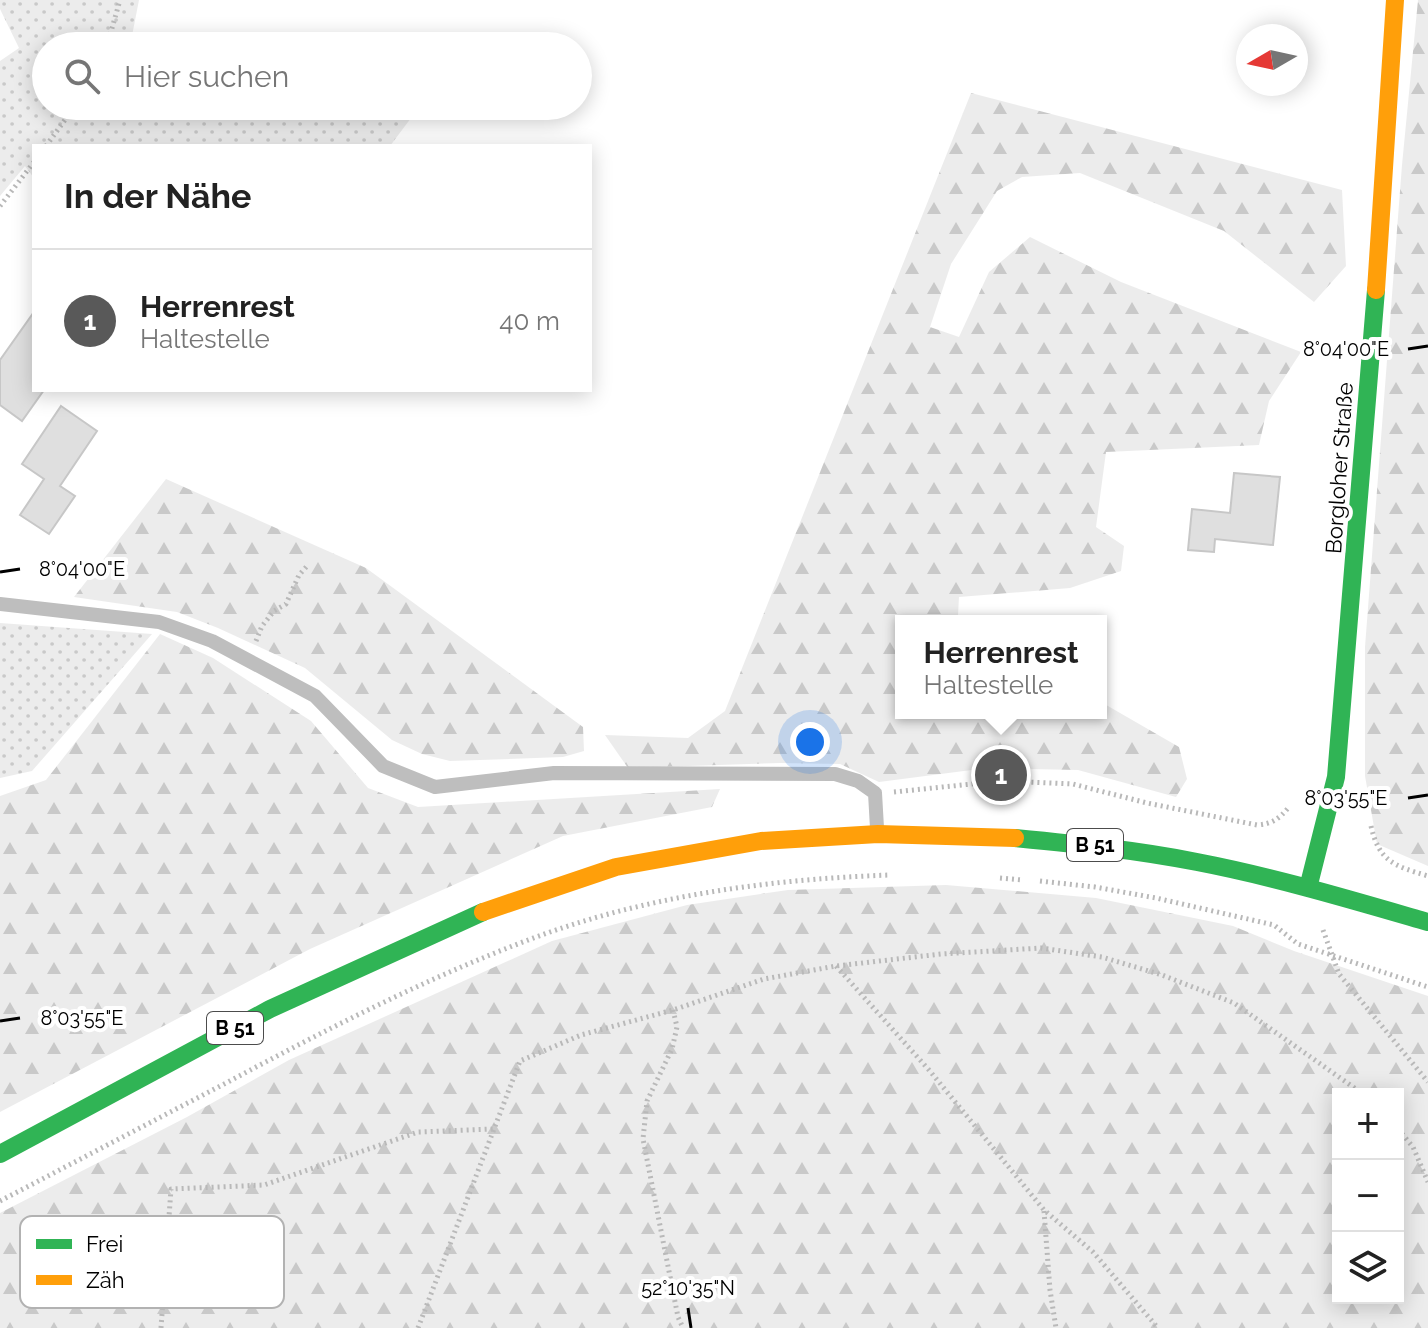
<!DOCTYPE html>
<html lang="de">
<meta charset="utf-8">
<style>
body{margin:0;font-family:Raleway,sans-serif;background:#f6f6f6;color:#222}
.controls{position:absolute;right:24px;bottom:24px;display:grid;overflow:hidden;border-radius:0px;box-shadow:0 4px 20px #0003}
.controls button{width:72px;height:72px;display:grid;place-items:center;padding:0;border:0;border-bottom:2px solid #e0e0e0;background:#fff;color:#222;font:40px sans-serif}
.compass{position:absolute;left:1236px;top:24px;width:72px;height:72px;border-radius:50%;background:#fff;box-shadow:0 4px 20px #0003;rotate:261deg}
.you{position:absolute;left:810px;top:742px;width:28px;height:28px;margin:-20px;border:6px solid #fff;border-radius:50%;background:#1a73e8;box-shadow:0 0 0 12px #1a73e833}
.badge{display:grid;place-items:center;width:52px;height:52px;border-radius:50%;background:#595959;color:#fff;font-size:26px;font-weight:700}
.pin{position:absolute;translate:-50% -50%;border:4px solid #fff;box-shadow:0 2px 8px #0006}
.popup{position:absolute;left:895px;top:615px;width:212px;height:104px;box-sizing:border-box;display:grid;place-content:center;border-radius:0px;background:#fff;filter:drop-shadow(0 2px 6px #0005);font-size:26px;white-space:nowrap;color:#767676}
.popup b{font-size:30px;color:#222}
.popup::after{content:'';position:absolute;left:50%;top:100%;margin-left:-16px;border:16px solid transparent;border-top-color:#fff}
.list{margin:0;padding:0;list-style:none}
h2{display:flex;justify-content:space-between;align-items:center;height:104px;margin:0;padding:0 32px;font-size:34px}
h2 small{font-size:26px;font-weight:400;color:#767676}
.list li{display:grid;grid-template-columns:52px 1fr auto;gap:24px;align-items:center;box-sizing:border-box;height:144px;padding:0 32px;border-top:2px solid #e0e0e0}
.list b{display:block;font-size:30px;white-space:nowrap}
.list p{margin:0;font-size:26px;white-space:nowrap;color:#767676}
.list em{font-size:26px;font-style:normal;color:#767676}
.icon{flex:none;width:44px;height:44px;fill:none;stroke:currentColor;stroke-width:2;stroke-linecap:round;stroke-linejoin:round}
.map{position:relative;flex:none;width:1428px;height:1328px;overflow:hidden}
.search{position:absolute;background:#fff;box-shadow:0 4px 20px #0003;left:32px;top:32px;width:560px;height:88px;display:flex;align-items:center;gap:20px;box-sizing:border-box;padding:0 28px;border-radius:44px;color:#767676;font-size:30px}
.panel{position:absolute;background:#fff;box-shadow:0 4px 20px #0003;left:32px;top:144px;width:560px;height:248px;border-radius:0px}
.map>svg:first-child{display:block}
</style>
<div class="map">
<svg width="1428" height="1328" viewBox="0 0 1428 1328">
<defs>
<pattern id="grass-dots" width="8" height="8" patternUnits="userSpaceOnUse" patternTransform="scale(2)"><rect width="8" height="8" fill="#ececec"/><path d="M2 2h.1M6 6h.1" fill="none" stroke="#c9c9c9" stroke-width="1.8" stroke-linecap="round"/></pattern>
<pattern id="forest-firs" width="22" height="20" patternUnits="userSpaceOnUse" patternTransform="scale(2)"><rect width="22" height="20" fill="#ececec"/><path d="M5 1l3.5 6h-7zM16 11l3.5 6h-7z" fill="#c9c9c9"/></pattern>
</defs>
<rect width="100%" height="100%" fill="#fff"/>
<path fill="url(#grass-dots)" d="M0,0H139L130,46H46V106H420L390,146H34V178L25,166L0,196V61L19,48L0,9Z
M0,623L152,634L32,771L0,778Z"/>
<path fill="url(#forest-firs)" fill-rule="evenodd" d="M1418,0H1428V866L1377,844L1365,776V647L1402,165Z
M971,93L1342,190L1346,266L1314,302L1224,231L1080,173L1022,177L997,191L951,264L930,327L959,337L989,272L1030,237L1121,282L1301,352L1269,401L1259,445L1106,452L1096,527L1124,546L1121,571L1070,588L959,597L958,615L968,621H901V713H1101V702L1179,747L1187,779L1176,797L1078,770L987,768L879,782L840,764L780,763L628,768L605,735L688,738L725,711Z
M166,479L366,568L583,727L584,751L563,757L450,761L422,754L392,740L305,668L218,628L177,612L74,597Z
M160,634L213,658L311,721L368,788L418,807L720,789L712,807L563,836L310,949L0,1112V796L46,780Z
M946,885L1096,898L1233,926L1294,951L1428,996V1328H0V1213L187,1117L289,1060L552,941L687,905L788,890ZM1398,1094V1298H1338V1094Z"/>
<path fill="#dfdfdf" stroke="#c7c7c7" stroke-width="2" d="M34,312V390H44L22,421L0,405V360Z
M61,406L97,431L60,486L75,496L49,534L20,515L44,479L22,464Z
M1234,473L1280,477L1273,545L1215,539L1214,552L1188,550L1192,509L1230,513Z"/>
<g fill="none" stroke-linecap="round" stroke-linejoin="round">
<path stroke="#b9b9b9" stroke-width="5" stroke-dasharray="2 4" stroke-linecap="butt" d="M107,46L120,0
M46,146L75,106
M0,206L34,162
M256,641L262,626L274,611L286,604L299,575L307,566
M894,792L1001,781L1073,784L1147,803L1257,825C1272,824 1279,819 1289,807
M1371,826C1379,862 1395,866 1428,876
M1000,878L1022,880
M1040,881L1095,887L1156,898L1274,925L1298,944L1428,987
M1323,930L1339,974L1428,1082
M836,966L929,1070L1044,1210L1093,1252L1158,1328
M673,1010L677,1027L672,1049L647,1101L643,1139L678,1317L683,1328
M1398,1129L1413,1147L1428,1182
M0,1201C75,1162 151,1122 226,1083C331,1027 438,972 550,932C660,894 775,879 890,875
M1044,1211L1050,1290L1056,1328
M161,1328L171,1189L264,1185L418,1132L494,1129
M418,1328L520,1061L581,1035L673,1010L764,979L836,966L941,954L1041,948L1102,957L1162,975L1234,1003L1363,1094"/>
<path stroke="#bebebe" stroke-width="14" d="M0,604L159,622L212,641L315,696L383,766L435,787L554,773L835,774L858,781L875,793L877,828"/>
<path stroke="#30b455" stroke-width="18" d="M1015,838C1076,844 1137,850 1197,862C1275,877 1352,900 1428,922
M1308,888L1336,777L1376,290
M0,1154L270,1009L483,912"/>
<path stroke="#ff9f0a" stroke-width="18" d="M1376,290L1395,0
M483,912L616,867L761,841L878,834L1015,838"/>
</g>
<path fill="none" stroke="#000" stroke-width="3" d="M1408,349L1428,346M0,572L20,569M1408,798L1428,795M0,1021L20,1018M688,1308L691,1328"/>
<g text-anchor="middle" stroke-width="8" stroke-linejoin="round" paint-order="stroke">
<g fill="#fff" stroke="#4c4c4c" stroke-width="2">
<rect x="1067" y="829" width="56" height="32" rx="6"/>
<rect x="207" y="1012" width="56" height="32" rx="6"/>
</g>
<g font-size="20" font-weight="bold" fill="#000">
<text x="1095" y="852">B 51</text>
<text x="235" y="1035">B 51</text>
</g>
<g font-size="22" fill="#000" stroke="#fff">
<text transform="translate(1339 468) rotate(-86)" y="8">Borgloher Straße</text>
</g>
</g>
<rect x="20" y="1216" width="264" height="92" rx="12" fill="#fff" stroke="#b2b2b2" stroke-width="2"/>
<rect x="36" y="1239" width="36" height="10" fill="#30b455"/>
<rect x="36" y="1275" width="36" height="10" fill="#ff9f0a"/>
<g font-size="22" fill="#000">
<text x="86" y="1252">Frei</text>
<text x="86" y="1288">Zäh</text>
</g>
<g font-size="20" text-anchor="middle" fill="#000" stroke="#fff" stroke-width="8" stroke-linejoin="round" paint-order="stroke">
<text x="1346" y="356">8°04'00"E</text>
<text x="82" y="576">8°04'00"E</text>
<text x="1346" y="805">8°03'55"E</text>
<text x="82" y="1025">8°03'55"E</text>
<text x="688" y="1295">52°10'35"N</text>
</g>
</svg>
<div class="controls">
<button>+</button>
<button>−</button>
<button><svg class="icon" aria-label="layers" viewBox="0 0 24 24"><path d="M12 4l9 5-9 5-9-5zM3 14l9 5 9-5"/></svg></button>
</div>
<svg class="compass" viewBox="-18 -18 36 36"><path d="M0-13l5 13h-10z" fill="#e53935"/><path d="M0 13l5-13h-10z" fill="#767676"/></svg>
<div class="you"></div>
<div class="pin badge" style="left:1001px;top:775px">1</div>
<div class="popup"><b>Herrenrest</b>Haltestelle</div>
<div class="search"><svg class="icon" aria-label="search" viewBox="0 0 24 24"><circle cx="10" cy="10" r="6"/><path d="M15 15l6 6"/></svg>Hier suchen</div>
<section class="panel">
<h2>In der Nähe<small></small></h2>
<ul class="list">
<li><span class="badge">1</span><div><b>Herrenrest</b><p>Haltestelle</p></div><em>40 m</em></li>
</ul>
</section>
</div>
